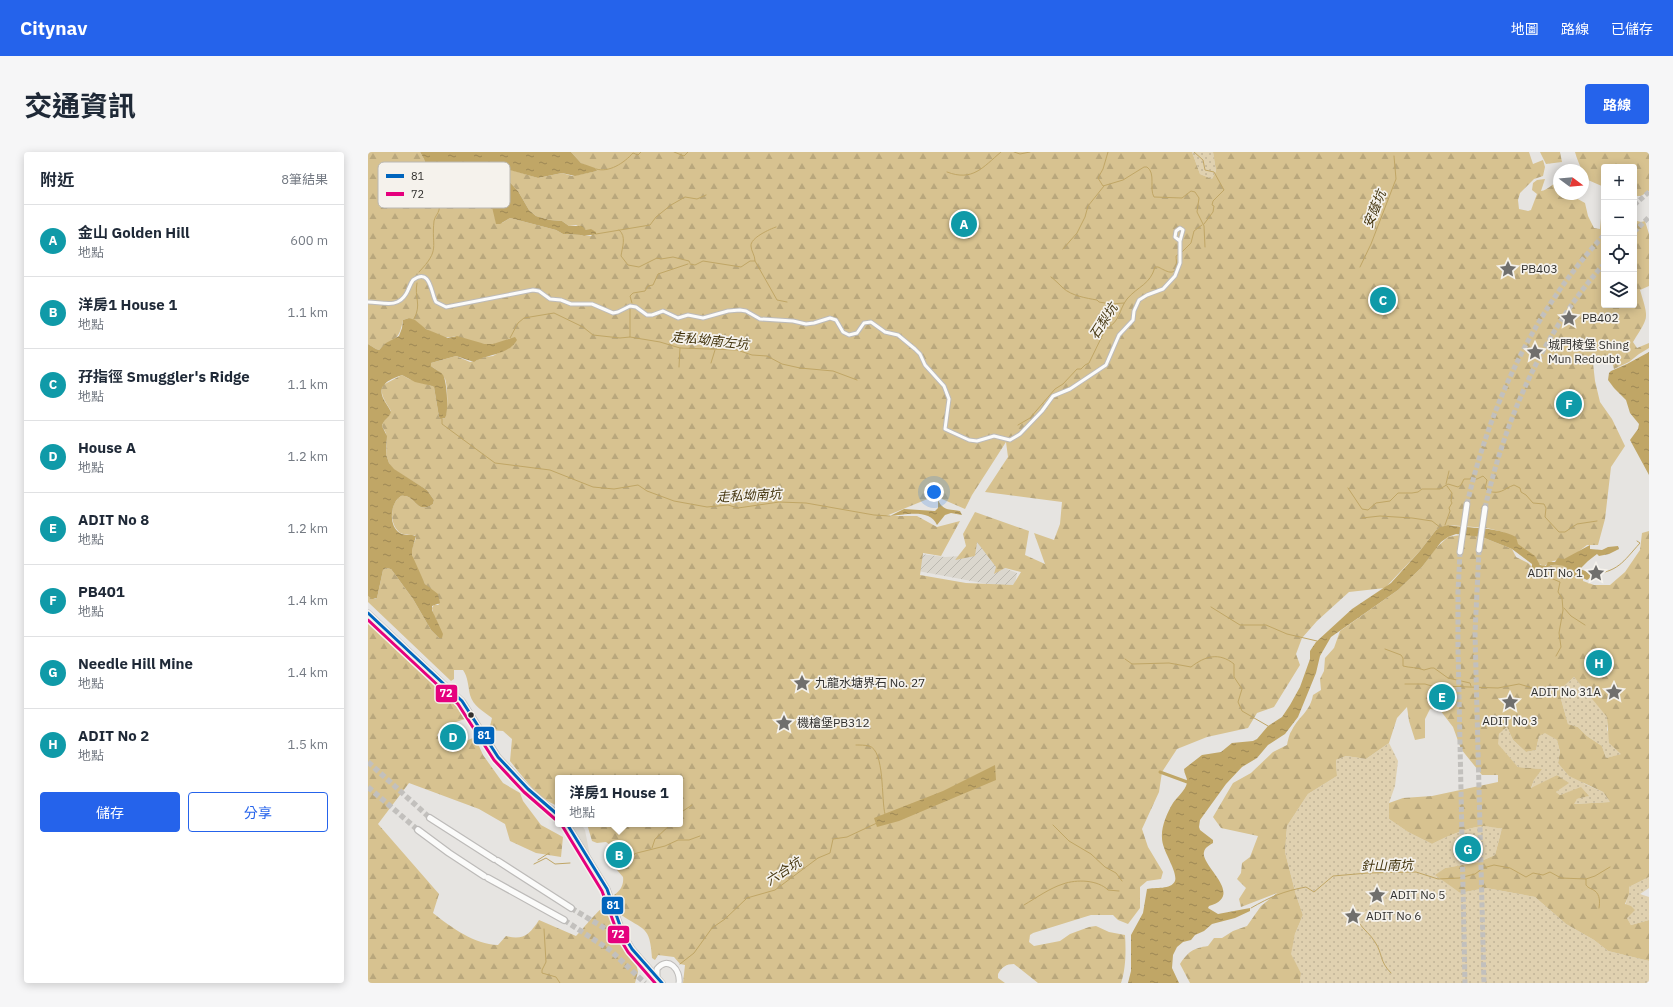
<!DOCTYPE html>
<html lang="zh-TW">
<meta charset="utf-8">
<style>
body{margin:0;font-family:"IBM Plex Sans","Noto Sans TC",sans-serif;background:#f6f6f7;color:#1f2937}
.controls{position:absolute;right:12px;top:12px;display:grid;overflow:hidden;border-radius:4px;box-shadow:0 2px 10px #0003}
.controls button{width:36px;height:36px;display:grid;place-items:center;padding:0;border:0;border-bottom:1px solid #e0e1e3;background:#fff;color:#1f2937;font:20px sans-serif}
.compass{position:absolute;left:1185px;top:12px;width:36px;height:36px;border-radius:50%;background:#fff;box-shadow:0 2px 10px #0003;rotate:106deg}
.you{position:absolute;left:566px;top:340px;width:14px;height:14px;margin:-10px;border:3px solid #fff;border-radius:50%;background:#1a73e8;box-shadow:0 0 0 6px #1a73e833}
.badge{display:grid;place-items:center;width:26px;height:26px;border-radius:50%;background:#2563eb;color:#fff;font-size:13px;font-weight:700}
.pin{position:absolute;translate:-50% -50%;border:2px solid #fff;box-shadow:0 1px 4px #0006}
.popup{position:absolute;left:187px;top:623px;width:128px;height:52px;box-sizing:border-box;display:grid;place-content:center;border-radius:4px;background:#fff;filter:drop-shadow(0 1px 3px #0005);font-size:13px;white-space:nowrap;color:#747a83}
.popup b{font-size:15px;color:#1f2937}
.popup::after{content:'';position:absolute;left:50%;top:100%;margin-left:-8px;border:8px solid transparent;border-top-color:#fff}
.list{margin:0;padding:0;list-style:none}
h2{display:flex;justify-content:space-between;align-items:center;height:52px;margin:0;padding:0 16px;font-size:17px}
h2 small{font-size:13px;font-weight:400;color:#747a83}
.list li{display:grid;grid-template-columns:26px 1fr auto;gap:12px;align-items:center;box-sizing:border-box;height:72px;padding:0 16px;border-top:1px solid #e0e1e3}
.list b{display:block;font-size:15px;white-space:nowrap}
.list p{margin:0;font-size:13px;white-space:nowrap;color:#747a83}
.list em{font-size:13px;font-style:normal;color:#747a83}
.actions{display:flex;gap:8px;padding:12px 16px}
.actions a{flex:1;padding:9px 0;border:1px solid #2563eb;border-radius:4px;text-align:center;font-size:14px;color:#2563eb}
.actions .main{background:#2563eb;color:#fff}
.icon{flex:none;width:22px;height:22px;fill:none;stroke:currentColor;stroke-width:2;stroke-linecap:round;stroke-linejoin:round}
.map{position:relative;flex:none;width:1281px;height:831px;overflow:hidden;border-radius:4px}
header{display:flex;align-items:center;gap:24px;box-sizing:border-box;height:56px;padding:0 20px;background:#2563eb;color:#fff}
header strong{font-size:19px}
nav{display:flex;gap:22px;margin-inline-start:auto;font-size:14px}
.intro{display:flex;align-items:center;justify-content:space-between;box-sizing:border-box;height:96px;padding:0 24px}
h1{margin:0;font-size:28px}
.button{padding:10px 18px;border-radius:4px;background:#2563eb;color:#fff;font-size:14px;font-weight:700}
main{display:flex;gap:24px;padding:0 24px}
aside{flex:1;background:#fff;border-radius:4px;box-shadow:0 2px 10px #0003}
.map>svg:first-child{display:block}
</style>
<header>
<strong>Citynav</strong>
<nav><a>地圖</a><a>路線</a><a>已儲存</a></nav>
</header>
<div class="intro"><h1>交通資訊</h1><a class="button">路線</a></div>
<main>
<aside>
<h2>附近<small>8筆結果</small></h2>
<ul class="list">
<li><span class="badge" style="background:#0f9aa8">A</span><div><b>金山 Golden Hill</b><p>地點</p></div><em>600 m</em></li>
<li><span class="badge" style="background:#0f9aa8">B</span><div><b>洋房1 House 1</b><p>地點</p></div><em>1.1 km</em></li>
<li><span class="badge" style="background:#0f9aa8">C</span><div><b>孖指徑 Smuggler's Ridge</b><p>地點</p></div><em>1.1 km</em></li>
<li><span class="badge" style="background:#0f9aa8">D</span><div><b>House A</b><p>地點</p></div><em>1.2 km</em></li>
<li><span class="badge" style="background:#0f9aa8">E</span><div><b>ADIT No 8</b><p>地點</p></div><em>1.2 km</em></li>
<li><span class="badge" style="background:#0f9aa8">F</span><div><b>PB401</b><p>地點</p></div><em>1.4 km</em></li>
<li><span class="badge" style="background:#0f9aa8">G</span><div><b>Needle Hill Mine</b><p>地點</p></div><em>1.4 km</em></li>
<li><span class="badge" style="background:#0f9aa8">H</span><div><b>ADIT No 2</b><p>地點</p></div><em>1.5 km</em></li>
</ul>
<div class="actions"><a class="main">儲存</a><a>分享</a></div>
</aside>
<div class="map">
<svg width="1281" height="831" viewBox="0 0 1281 831">
<defs>
<pattern id="industrial-furrows" width="10" height="10" patternUnits="userSpaceOnUse"><rect width="10" height="10" fill="#dbd7ce"/><path d="M-1 1l2-2M0 10L10 0M9 11l2-2" fill="none" stroke="#bcb9b1"/></pattern>
<pattern id="grass-dots" width="8" height="8" patternUnits="userSpaceOnUse"><rect width="8" height="8" fill="#e0d1b0"/><path d="M2 2h.1M6 6h.1" fill="none" stroke="#c1b498" stroke-width="1.8" stroke-linecap="round"/></pattern>
<pattern id="forest-firs" width="22" height="20" patternUnits="userSpaceOnUse"><rect width="22" height="20" fill="#d7c290"/><path d="M5 1l3.5 6h-7zM16 11l3.5 6h-7z" fill="#b9a77c"/></pattern>
<pattern id="water-ripples" width="26" height="14" patternUnits="userSpaceOnUse"><rect width="26" height="14" fill="#c0a666"/><path d="M2 4q2-2 4 0t4 0M15 11q2-2 4 0t4 0" fill="none" stroke="#9d8854"/></pattern>
</defs>
<rect width="100%" height="100%" fill="#e6e4e1"/>
<path fill="#dbd7ce" d="M201,672H213L217,678L222,704Z"/>
<path fill="url(#industrial-furrows)" d="M607,387L629,413L649,421L646,437L550,419L553,402L577,405L594,404Z"/>
<path fill="url(#grass-dots)" d="M824,0H845L848,19L844,27L832,22Z
M1206,525L1240,565L1239,578L1254,602L1238,606L1234,594L1219,584L1210,575L1200,572L1193,547L1194,536Z
M1139,575L1145,588L1158,600L1168,598L1171,584L1177,580L1189,588L1192,600L1190,611L1217,632L1235,640L1242,650L1205,652L1209,647L1220,644L1213,636L1192,643L1188,640L1200,631L1189,623L1163,637L1166,628L1173,617L1150,615L1129,592L1131,582Z
M1021,591L1030,609L1027,634L1021,651V667L1040,680L1064,692C1080,684 1098,676 1115,674C1122,673 1127,677 1134,676L1127,703L1111,710L1077,716L1068,723L1092,741L1118,736L1167,745L1198,772L1226,788L1240,799L1281,809V831H932L933,821L922,802L927,782L935,763L928,743L917,700L919,674L940,642L969,624L968,608L978,604L998,607Z
M1281,725V736L1272,742L1281,745V768L1263,773C1252,756 1260,752 1261,735Z"/>
<path fill="url(#forest-firs)" fill-rule="evenodd" d="M0,0H52L56,7L67,42L68,40L76,43L84,18L92,17L96,19L104,24L112,35L134,71L142,66L188,78L195,82L213,83L216,84H224L218,78L208,73L201,74L194,69L182,68L168,64L161,58L150,39L136,24V19L140,17L170,26L194,21L204,24L210,23L229,19L213,11L203,0H824L832,22L844,27L848,19L845,0H1161L1165,12L1175,8L1177,15L1175,24L1166,27L1152,41L1150,48L1151,57L1160,59L1163,58L1169,42L1164,38L1165,31L1169,28L1177,27L1173,39C1180,38 1183,32 1191,30V42H1205L1208,46L1217,51L1220,64L1226,76L1232,77L1234,56L1236,54V153H1266V68L1273,70L1277,69L1281,82V134L1272,138C1281,168 1281,164 1265,190L1269,196L1281,191V196L1271,202L1261,210L1246,217L1243,207L1225,211L1227,229L1232,250L1244,267L1257,294L1243,315L1237,367L1230,393H1219L1202,406L1185,409L1176,414L1169,411L1142,385L1135,380L1119,376L1080,373L1068,378L1051,400L1017,436L981,440L949,469L934,486L928,502L932,513L906,555L889,561L880,576L839,585L809,597L794,620L791,640L774,677L780,695L795,720L793,727L779,729L772,735V756L760,772L750,768L745,763H723L665,781L662,783L661,790L666,794L692,789L702,782L721,775L728,774L741,780L757,783C758,798 758,817 753,831H670L646,812C638,812 634,815 630,822V826L637,831H315L317,813L312,812L306,805L290,803L287,808L284,806C282,773 276,779 252,762L246,743C253,739 256,732 255,725L243,711L258,709L259,705C255,699 245,696 238,690L229,691L224,689L219,672H312V626H190V654C170,647 155,625 142,609L144,587L135,579L121,578L124,566C115,559 105,554 102,543C100,534 100,525 95,518H86V527L83,529L0,450V444L7,447L9,446L15,418L18,416L23,417L45,447L63,478L71,486L64,456L66,453H71C63,440 42,413 44,398C44,394 47,390 48,386L47,383C41,383 35,383 31,380C21,371 22,351 33,344C48,342 48,364 65,352L66,348L59,338L25,317L21,311L18,302L19,290L18,281L14,274C15,268 21,265 23,259C18,250 11,243 15,233L34,223L41,227L64,234L66,235L71,265L74,267L77,266C80,261 80,233 77,227C75,222 67,217 63,214V211L88,204L102,210L108,209L111,206L125,204L144,194L142,186C125,198 105,190 87,184C74,190 52,173 41,166L35,168C30,192 27,183 11,198L8,197L0,192ZM638,290L640,305L617,340L694,350L692,372L686,388L666,381L677,412L657,403L661,379L607,360L595,382L598,394L587,408L607,404L609,390L628,415L626,422L637,416L653,420L645,433L598,431L552,423L555,401L573,404L592,369L569,375L549,364H518L567,344L597,357L604,343Z
M1172,0H1192L1194,10L1178,12Z
M1207,0H1281V39L1273,44H1266V15H1236V35L1220,28C1214,18 1210,11 1207,0Z
M1281,379V725L1261,735V742L1257,752L1263,754L1267,758L1259,766L1263,773L1281,768V809L1240,799L1226,788L1198,772L1167,745L1118,736L1092,741L1067,723L1077,716L1111,710L1127,703L1134,676C1127,677 1122,674 1115,674C1098,676 1080,684 1064,692L1040,680L1021,667V651L1035,646L1064,644L1130,630V623H1114L1093,597L1085,575L1072,558L1062,557L1057,567V586L1047,588L1041,569L1039,555L1029,566L1021,591L998,607L978,604L968,608L969,624L940,642L919,674L917,700L928,743L935,763L927,782L923,802L933,821L932,831H822L812,812C820,800 825,796 840,794L846,786H854L865,779L879,774L893,754L909,741L873,755L871,747L878,736L869,727L873,721L874,711L882,705L890,684L853,676L845,665L865,631L883,621L905,600L919,593C920,588 921,582 924,578C931,564 942,560 945,543L953,538L952,527L956,519L957,506L966,496L972,479L1030,438L1054,415L1068,396L1080,385L1099,382L1114,385L1144,397L1148,405L1160,411L1168,419L1178,417C1183,412 1189,412 1196,411L1206,425L1215,426V429L1226,433H1242L1257,420L1272,398L1274,381ZM1206,525L1239,565L1241,591L1253,602L1238,606L1234,594L1219,584L1210,575L1200,572L1193,547L1194,536ZM1139,575L1145,588L1158,600L1168,598L1171,584L1177,581L1189,588L1192,600L1190,611L1201,624L1235,640L1242,650L1206,652L1209,647L1221,644L1213,635L1192,643L1188,640L1201,631L1189,623L1163,636L1166,628L1174,617L1150,615L1130,592L1131,582Z
M0,470L88,554L97,567L79,573L69,583L77,598H82L84,595L107,585L115,603L135,631L152,641L155,649L173,673L195,685L193,705L168,701L142,689L137,672L111,657L41,631L10,672L71,742L65,761C84,776 106,792 130,793L138,784C155,789 162,782 171,768L208,784C217,775 230,757 240,752L254,792L268,811L270,820L267,831H0Z"/>
<path fill="url(#water-ripples)" d="M52,0H203L213,11L227,16L229,19L207,24L194,21L170,26L138,17L136,19V24L150,39L161,58L168,64L182,68L194,69L201,74H214L218,78L223,77L228,80V82L216,84L213,83L195,82L188,78L142,66L132,72H128L124,55L104,24L92,17L84,18L76,43H71V40H68L67,42L56,7Z
M41,166L47,168L58,177L80,186L89,184L117,192H125L147,185L149,188C140,204 118,202 106,210L88,204L63,211V214C66,217 72,219 75,223C79,229 81,261 77,266L73,267L71,265L66,235L64,234L47,230L34,223C23,227 9,232 15,246C17,251 21,255 23,260C21,266 15,268 14,274L19,284L18,302L21,311L26,317L59,338L66,348L65,352C48,364 48,342 33,344C22,351 20,374 32,381C37,384 43,382 48,384L44,398V403L57,432L70,442L72,451L64,454V458L75,482L74,486H71L63,478L45,447L23,417L18,416L15,418L9,446L4,447L0,444V192L8,197L11,198L18,191L31,184L34,176L35,168Z
M1281,200V323L1262,288L1270,277L1271,272L1262,261L1258,248L1246,236L1240,228L1241,221L1243,219L1259,212Z
M570,348C575,359 581,357 592,359L594,363L583,361L577,363L569,373C562,356 536,363 522,364L536,357L567,359L570,356Z
M1080,373C1103,377 1127,374 1148,385L1150,392L1167,404L1172,413L1178,414L1180,410H1187L1190,406L1196,407L1222,393V397L1234,398L1240,395L1250,394L1251,397L1241,402L1231,404L1229,402L1220,409L1212,417L1220,420L1229,419V421L1219,428L1213,425L1203,424L1196,414C1188,413 1184,411 1178,417L1168,419L1164,416V412L1144,397L1114,385L1088,382L1080,385L1073,390L1054,415L1030,438L963,485L952,504L948,521L930,565L917,582L900,593L889,606L874,615L858,632L832,668L831,675L832,678L845,688V691C842,693 837,695 836,700C832,714 878,743 841,754L840,756L850,762L882,756V759L867,766L844,772L836,779L827,783L823,788L815,790L809,795L805,803L804,816L811,831H760L763,819V783L775,761L779,737C787,735 803,738 807,729C810,719 794,699 794,686C793,675 799,661 805,651C809,645 817,639 819,631C820,626 816,622 816,617L834,603L853,600L864,591L885,589L889,587L900,574L914,565L922,553L932,535L942,507V499L948,490L984,457L1023,431L1051,400L1068,378L1073,375Z
M627,613L628,628L531,669L509,675L506,666L575,639Z"/>
<g fill="none" stroke-linecap="round" stroke-linejoin="round">
<path stroke="#c0a666" stroke-width="1" d="M306,0L316,4L320,0
M646,0L652,2L662,0
M740,0L735,17L730,26L735,34L755,28L776,15H779C788,21 781,37 786,45L814,46L823,39L827,40L831,46L829,60L836,74L837,95
M826,0L835,8L837,18L846,20L856,38L845,49L844,53L846,54L845,60L836,72
M228,17C241,21 256,11 265,1L270,3L273,0
M579,20C605,30 615,15 633,0
M251,78C259,84 254,96 253,104L260,113L271,115L289,106L293,107L305,105L321,109L322,111
M228,82L282,73L288,65L303,53L317,45L329,47L338,43
M695,97L709,81L717,65L720,54L736,34
M814,100L823,91L826,79L834,73
M387,109L409,148L419,150
M322,112L327,113L335,109L373,115L382,109H387C387,103 383,99 383,94C382,86 402,77 408,75
M992,115L1003,92L1028,27L1026,4
M51,120C73,97 63,96 66,69C67,64 70,62 71,58C72,53 71,48 71,43
M683,125C687,128 691,132 695,136C704,144 718,146 729,148L731,150L743,152L756,151
M264,151L262,144L265,141L277,139L280,134L285,133L290,122L320,112
M46,167C54,152 46,146 49,131
M262,185L292,190L312,196L369,198L384,203L399,204L414,212L432,216L465,219L489,228
M142,186L150,171L156,166L186,161L215,175L225,183L252,186L262,185V157
M343,211L347,198
M311,215L312,196
M74,267V272L127,311L182,318L225,335L246,337L270,333L279,339L306,349L339,355L360,353L370,356L411,350L438,351L506,363L522,364
M650,273L662,266L687,237L695,232L709,217H713L717,213L721,211L738,176C752,171 751,157 759,147C770,134 782,133 787,115H790C795,117 807,126 808,114C809,111 808,107 808,104L811,102
M1078,332L1081,319
M980,336L994,357L1000,358L1008,351L1022,349L1030,341H1044L1050,340L1054,337H1072L1080,332L1090,335L1093,333L1096,327H1109L1115,324L1119,328L1117,336L1120,339C1133,343 1135,337 1146,333L1152,336L1153,340L1158,343L1165,351L1176,352L1178,356L1177,365L1191,380H1197L1209,372L1229,369
M994,366L1012,364L1044,366L1064,369L1073,376
M1077,373L1082,359L1081,356L1084,351L1083,349L1084,341L1079,334
M1173,418L1178,424L1192,430L1190,440L1194,446L1195,458L1191,481L1193,495L1188,504
M1223,423C1251,419 1254,411 1272,391L1269,389
M843,455L872,473H898L919,482L949,489
M1196,456L1203,464L1217,473
M1017,497L1033,503L1035,506V514C1042,516 1049,515 1056,518L1063,516H1066L1080,526L1102,531L1103,534
M757,507L764,512L801,511L823,515C837,504 851,500 866,512V525L874,537L870,550L874,559L900,574
M1037,532H1057L1067,535
M1072,534L1130,536L1151,532L1168,537
M488,593C492,593 497,593 501,594C517,598 513,648 517,662
M312,661L324,653
M685,673L701,689L723,702L737,715L748,721L754,729
M284,696L287,687L303,672
M260,705L269,701L297,694L310,688H321L332,684
M170,708L181,701
M166,712L178,706L187,712L202,711
M1218,727L1227,724L1242,715
M656,753C668,746 682,736 695,732C709,727 730,728 740,738L751,739
M883,756C902,745 916,739 938,735L946,740L965,724L1000,721L1048,720L1070,727L1091,726L1107,722L1115,716L1126,713L1142,716L1158,725L1165,721L1175,723L1182,720L1193,726L1218,727V733C1221,737 1223,736 1227,739C1232,743 1232,750 1231,756
M991,771C996,778 1003,783 1007,790C1015,802 1011,809 1023,821
M176,777L178,810L174,818V821L188,825L192,831
M312,812L326,801L344,776L357,767L379,746L407,738L450,706L462,701L465,687L479,685L509,671"/>
<path stroke="#c0a666" stroke-width="3" d="M792,620L822,631"/>
<path stroke="#c2c0bd" stroke-width="5" stroke-dasharray="5 2.5" stroke-linecap="butt" d="M1266,53L1281,40
M1266,80L1281,65
M1099,352C1122,253 1166,158 1236,83
M1117,356C1137,267 1175,180 1236,112
M1111,398L1107,481L1116,831
M1092,400L1090,440V495L1097,831"/>
<path stroke="#c2c0bd" stroke-width="5.5" stroke-dasharray="5.5 3" stroke-linecap="butt" d="M0,610L62,666
M0,635L50,678
M203,756L238,777L264,798
M196,768L242,798L277,831"/>
<g stroke="#bdbbb9" stroke-width="5">
<path id="minor" d="M0,150C14,150 29,157 38,142C41,137 42,132 45,128C63,115 63,142 68,150L78,155L165,138L171,139L182,147L193,148L203,152H224L245,161L250,160L262,154L268,155L279,163H284L295,159L310,166L320,163L335,166L360,159L372,158L378,159L392,167L425,169L438,172L446,171L462,166L468,168L475,180L481,183L489,181L496,171L503,170L517,180L530,183L547,197L552,202L557,213L576,234L581,247L577,277L601,288L609,289L626,284L642,288L652,282L674,259L685,244L702,237L738,213L751,183L765,168L766,159L771,148L779,143L795,137L807,124L812,111V89L815,78L812,76L808,79L807,85L812,89"/>
</g>
<g stroke="#bdbbb9" stroke-width="7">
<path id="primary" d="M0,461L94,549L130,605L160,637L190,663
M199,672L239,737L255,782L264,797L294,831"/>
</g>
<g stroke="#bdbbb9" stroke-width="7">
<path id="trunk" d="M1111,398L1117,356
M1092,400L1099,352"/>
</g>
<g stroke="#bdbbb9" stroke-width="8">
<path id="motorway" d="M62,666L126,707
M50,678L81,701L116,724
M130,709L203,756
M120,726L196,768"/>
</g>
<use href="#minor" stroke="#fbfbfa" stroke-width="3"/>
<use href="#primary" stroke="#fbfbfa" stroke-width="5"/>
<use href="#trunk" stroke="#fbfbfa" stroke-width="5"/>
<use href="#motorway" stroke="#fbfbfa" stroke-width="5.5"/>
<g stroke="#bdbbb9" stroke-width="7" stroke-linecap="butt">
<path id="primary-bridge" d="M289,831V817C300,803 313,818 311,831"/>
</g>
<use href="#primary-bridge" stroke="#fbfbfa" stroke-width="5"/>
<g stroke="#f5f2ec" stroke-width="6">
<path id="bus-1" d="M0,461L94,549L130,605L160,637L190,663
M199,672L239,737L255,782L264,797L294,831"/>
</g>
<g stroke="#f5f2ec" stroke-width="6">
<path id="bus-2" d="M0,468L90,552L126,608L156,640L187,667
M195,675L234,739L251,785L260,800L287,831"/>
</g>
<use href="#bus-1" stroke="#0065bd" stroke-width="3"/>
<use href="#bus-2" stroke="#e5007d" stroke-width="3"/>
</g>
<defs>
<g id="sight-bare" transform="scale(1.38)"><path d="M0-6L1.8-2.2L6-1.7L2.9 1.2L3.7 5.4L0 3.3L-3.7 5.4L-2.9 1.2L-6-1.7L-1.8-2.2Z" fill="#706f6d" stroke="#f5f2ec" stroke-width="2.5" paint-order="stroke"/></g>
</defs>
<g fill-rule="evenodd">
<use href="#sight-bare" x="1140" y="117"/>
<use href="#sight-bare" x="1201" y="166"/>
<use href="#sight-bare" x="1167" y="200"/>
<use href="#sight-bare" x="1228" y="421"/>
<use href="#sight-bare" x="434" y="531"/>
<use href="#sight-bare" x="1246" y="540"/>
<use href="#sight-bare" x="1142" y="550"/>
<use href="#sight-bare" x="416" y="571"/>
<use href="#sight-bare" x="1009" y="743"/>
<use href="#sight-bare" x="985" y="764"/>
</g>
<circle fill="#31302e" stroke="#f5f2ec" stroke-width="1.5" cx="103" cy="563" r="3.5"/>
<g text-anchor="middle" stroke-width="3.5" stroke-linejoin="round" paint-order="stroke">
<g font-size="12" fill="#31302e" stroke="#f5f2ec" text-anchor="start">
<text x="1153" y="121">PB403</text>
<text x="1214" y="170">PB402</text>
<text x="1180" y="197">城門棱堡 Shing<tspan x="1180" dy="14">Mun Redoubt</tspan></text>
<text x="1215" y="425" text-anchor="end">ADIT No 1</text>
<text x="447" y="535">九龍水塘界石 No. 27</text>
<text x="1233" y="544" text-anchor="end">ADIT No 31A</text>
<text x="1142" y="573" text-anchor="middle">ADIT No 3</text>
<text x="429" y="575">機槍堡PB312</text>
<text x="1022" y="747">ADIT No 5</text>
<text x="998" y="768">ADIT No 6</text>
</g>
<g font-size="13" font-style="italic" fill="#43340d" stroke="#f5f2ec">
<text transform="translate(1006 57) rotate(-68)" y="5">安蔭坑</text>
<text transform="translate(735 169) rotate(-57)" y="5">石梨坑</text>
<text transform="translate(342 188) rotate(6)" y="5">走私坳南左坑</text>
<text transform="translate(381 343) rotate(-3)" y="5">走私坳南坑</text>
<text transform="translate(1019 713) rotate(-1)" y="5">針山南坑</text>
<text transform="translate(415 719) rotate(-33)" y="5">六合坑</text>
</g>
</g>
<rect x="10" y="10" width="132" height="46" rx="6" fill="#f5f2ec" stroke="#bab8b3" stroke-width="1"/>
<rect x="18" y="22" width="18" height="4" fill="#0065bd"/>
<rect x="18" y="40" width="18" height="4" fill="#e5007d"/>
<g font-size="11" fill="#31302e">
<text x="43" y="28">81</text>
<text x="43" y="46">72</text>
</g>
<g stroke="#f5f2ec" stroke-width="1.5">
<rect x="67" y="532" width="23" height="19" rx="4" fill="#e5007d"/>
<rect x="105" y="574" width="22" height="19" rx="4" fill="#0065bd"/>
<rect x="233" y="744" width="23" height="19" rx="4" fill="#0065bd"/>
<rect x="239" y="773" width="23" height="19" rx="4" fill="#e5007d"/>
</g>
<g font-size="11" text-anchor="middle" font-weight="bold" fill="#fff">
<text x="78" y="545">72</text>
<text x="116" y="587">81</text>
<text x="245" y="757">81</text>
<text x="250" y="786">72</text>
</g>
</svg>
<div class="controls">
<button>+</button>
<button>−</button>
<button><svg class="icon" aria-label="locate" viewBox="0 0 24 24"><circle cx="12" cy="12" r="6"/><path d="M12 2v4M12 18v4M2 12h4M18 12h4"/></svg></button>
<button><svg class="icon" aria-label="layers" viewBox="0 0 24 24"><path d="M12 4l9 5-9 5-9-5zM3 14l9 5 9-5"/></svg></button>
</div>
<svg class="compass" viewBox="-18 -18 36 36"><path d="M0-13l5 13h-10z" fill="#e53935"/><path d="M0 13l5-13h-10z" fill="#747a83"/></svg>
<div class="you"></div>
<div class="pin badge" style="left:596px;top:72px;background:#0f9aa8">A</div>
<div class="pin badge" style="left:251px;top:703px;background:#0f9aa8">B</div>
<div class="popup"><b>洋房1 House 1</b>地點</div>
<div class="pin badge" style="left:1015px;top:148px;background:#0f9aa8">C</div>
<div class="pin badge" style="left:85px;top:585px;background:#0f9aa8">D</div>
<div class="pin badge" style="left:1074px;top:545px;background:#0f9aa8">E</div>
<div class="pin badge" style="left:1201px;top:252px;background:#0f9aa8">F</div>
<div class="pin badge" style="left:1100px;top:697px;background:#0f9aa8">G</div>
<div class="pin badge" style="left:1231px;top:511px;background:#0f9aa8">H</div>
</div>
</main>
